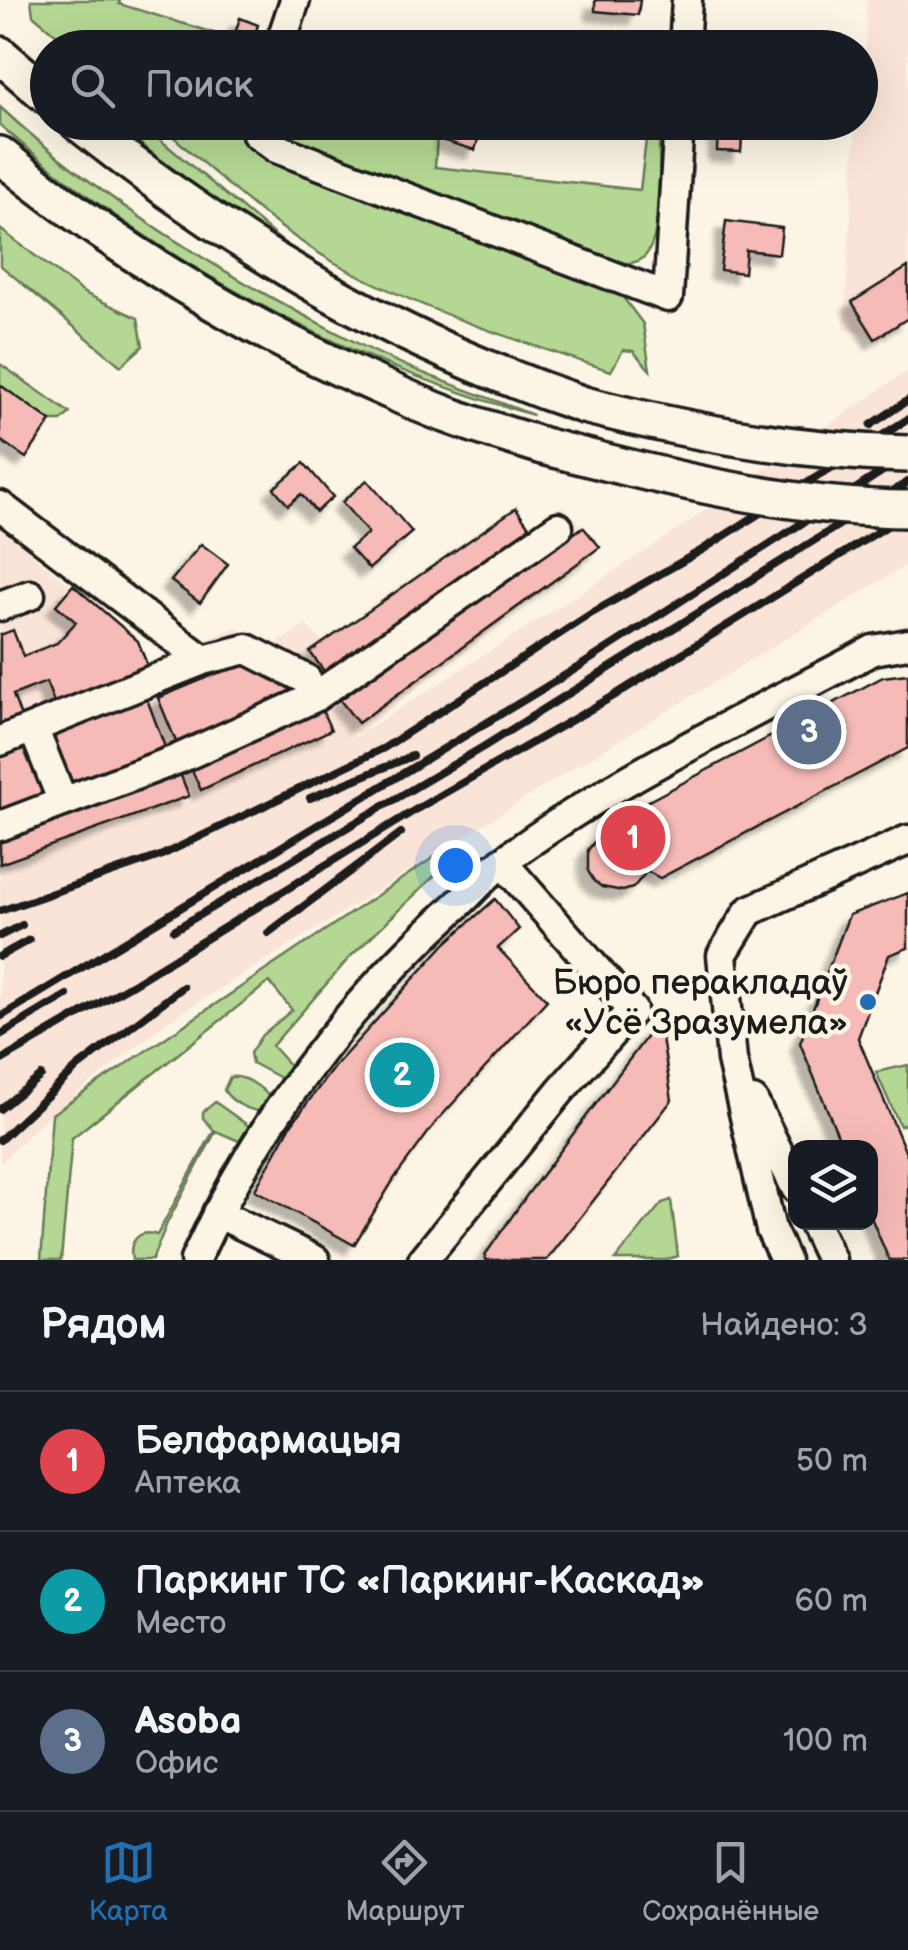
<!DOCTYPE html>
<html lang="ru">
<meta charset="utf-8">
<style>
body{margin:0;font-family:"Balsamiq Sans",sans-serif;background:#20242c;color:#f1f3f6}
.controls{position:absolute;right:30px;bottom:30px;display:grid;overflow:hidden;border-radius:20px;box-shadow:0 10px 40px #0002}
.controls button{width:90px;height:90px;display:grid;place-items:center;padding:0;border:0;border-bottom:2px solid #363941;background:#171b24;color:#f1f3f6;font:50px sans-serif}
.you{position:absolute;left:455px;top:865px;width:35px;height:35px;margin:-25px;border:8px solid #fff;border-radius:50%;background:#1a73e8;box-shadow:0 0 0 15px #1a73e833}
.badge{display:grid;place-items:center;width:65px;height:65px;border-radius:50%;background:#1f6fb2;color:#fff;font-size:32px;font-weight:700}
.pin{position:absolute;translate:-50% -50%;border:5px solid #fff;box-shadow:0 2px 10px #0006}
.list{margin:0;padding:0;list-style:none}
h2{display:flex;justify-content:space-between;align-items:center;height:130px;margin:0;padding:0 40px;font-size:42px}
h2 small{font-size:32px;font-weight:400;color:#9ea1a6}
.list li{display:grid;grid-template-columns:65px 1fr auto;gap:30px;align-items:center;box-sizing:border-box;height:140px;padding:0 40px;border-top:2px solid #363941}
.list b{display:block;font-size:38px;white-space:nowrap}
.list p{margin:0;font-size:32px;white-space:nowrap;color:#9ea1a6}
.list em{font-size:32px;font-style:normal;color:#9ea1a6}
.icon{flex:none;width:55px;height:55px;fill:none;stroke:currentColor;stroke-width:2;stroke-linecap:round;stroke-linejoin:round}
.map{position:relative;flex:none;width:908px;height:1260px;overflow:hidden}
.search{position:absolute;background:#171b24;box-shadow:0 10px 40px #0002;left:30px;right:30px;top:30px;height:110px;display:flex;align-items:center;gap:25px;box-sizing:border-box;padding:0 35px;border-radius:55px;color:#9ea1a6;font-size:38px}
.sheet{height:550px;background:#171b24}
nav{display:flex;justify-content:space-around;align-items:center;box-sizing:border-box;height:140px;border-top:2px solid #363941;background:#171b24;font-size:28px;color:#9ea1a6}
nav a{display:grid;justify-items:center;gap:5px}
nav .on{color:#1f6fb2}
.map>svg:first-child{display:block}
</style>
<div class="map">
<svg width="908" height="1260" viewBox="0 0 908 1260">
<defs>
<filter id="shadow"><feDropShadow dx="-9" dy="9" stdDeviation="2.5" flood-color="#0004"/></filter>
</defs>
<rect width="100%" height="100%" fill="#fcf5e5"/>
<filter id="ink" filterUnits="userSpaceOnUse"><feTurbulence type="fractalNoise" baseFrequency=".01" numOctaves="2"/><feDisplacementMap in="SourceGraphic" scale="20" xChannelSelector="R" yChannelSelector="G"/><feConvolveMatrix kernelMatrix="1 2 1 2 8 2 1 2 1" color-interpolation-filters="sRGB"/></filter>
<g filter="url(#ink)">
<path fill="#fae4d7" d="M867,0H908V318L875,339L844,328L856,123L860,122L861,78L866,40Z
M908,370V564L569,771L167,1022L40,1123L0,1164V528L138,641L148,666L236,627L267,649L306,625L324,643L531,533L564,505L600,547L344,744L646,551Z"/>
<path fill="#b4d893" stroke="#687a58" stroke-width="2.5" d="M31,0H120L119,4L250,44L249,48L71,47L33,15Z
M305,35L442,47H300Z
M0,107C106,205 234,281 363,346C417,373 477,393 533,415C341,361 149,257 0,125Z
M112,123H140L291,249L231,212Z
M158,123H216L619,292L643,324L650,370L633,351L623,350L611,371C519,341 425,312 339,265C275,230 212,171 158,123Z
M300,123H438L435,167L640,190L648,123L659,128C658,156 665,240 643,258C634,265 624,263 613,263L293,138Z
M0,229L84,293L138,318L143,346L121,366L0,265Z
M0,364L70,413L61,421H51L0,385Z
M452,845L457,854L351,956L272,1046L291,1067L288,1077L282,1079L252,1063L250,1053L262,1035L292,1010L269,982L72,1138L61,1260H41L52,1114Z
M908,1065V1123L900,1126L876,1072Z
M230,1077C245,1075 262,1087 271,1099L266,1110C252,1114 231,1102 224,1090Z
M215,1102L250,1127V1134L239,1141L216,1131L167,1223L152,1260H132C128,1241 139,1229 157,1235L214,1130L203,1118V1112Z
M671,1200L678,1256L665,1260H615L662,1203Z"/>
<path fill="#f7bbb7" stroke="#1c1c1c" stroke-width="2.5" filter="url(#shadow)" d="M595,0H640L638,15L595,11Z
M240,18L258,25L254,37L236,30Z
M273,122H298L293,136L271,129Z
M449,122H483L475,150L444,141Z
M718,122H743L741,152L717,151Z
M726,221L782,228L779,254L746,250L744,273L720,270Z
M908,267V318L875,339L852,302Z
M0,385L51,421L26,458L0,440Z
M304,463L333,497L316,512L301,494L288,505L274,488Z
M367,480L412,532L369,569L350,548L368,533L342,502Z
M516,508L533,532L329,678L310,652Z
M583,527L600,547L358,723L340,700Z
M201,544L228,564L200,603L171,581Z
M73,585L138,641L148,667L54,702L46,682L13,695L21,717L0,727V635L13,630L23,656L57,643L76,622L56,605Z
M254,658L301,692L177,744L158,698Z
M908,674V748L660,878L647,871L633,888L623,891L602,887L594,881L588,871V850L602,832L624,828L626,813L883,677Z
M147,699L166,750L72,785L53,734Z
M320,706L331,730L201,790L190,766Z
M26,743L47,793L0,814V753Z
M178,768L189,796L0,864V836Z
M908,893V948L889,955L858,1038L908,1158V1260H889L870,1215V1148H843L800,1043L849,915Z
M495,899L519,929L498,948L547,1000L436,1122L394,1179L354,1245L255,1190L291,1125L334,1067L446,943Z
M654,1027L661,1032L672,1100L547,1260H486L485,1255L527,1195Z"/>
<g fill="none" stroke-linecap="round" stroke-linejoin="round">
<g stroke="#1c1c1c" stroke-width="35">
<path id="minor" d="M279,48L295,0
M684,48L687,0
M257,122V134L276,148L668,297L679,122
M0,506L203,660
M0,606L30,595
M0,741L203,660L247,649L306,679L315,697
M63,802L178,759L315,697L558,527
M0,826L63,802L33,728
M753,1101L796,1188
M217,1213L315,1260
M813,1222L831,1260
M195,1260C258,1123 343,1009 454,908C471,893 486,874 504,861C614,778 752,715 873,650L908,644
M423,1260L561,1090L632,1010L502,862
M785,1260L771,1230L732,1060L722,955L749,911L908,840"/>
</g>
<g stroke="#1c1c1c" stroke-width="42">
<path id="major" d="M0,55L48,96
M78,122C233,246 396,342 584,405
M0,155C113,247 237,323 371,382C396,393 422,406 448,415C479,427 511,436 543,446"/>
</g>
<use href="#minor" stroke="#fcf5e5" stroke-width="28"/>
<use href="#major" stroke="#fcf5e5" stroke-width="35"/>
<path stroke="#1c1c1c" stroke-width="8" d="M871,425L908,400
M310,798L412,756
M0,911L160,856L384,748L592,613L702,550L908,419
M174,930L483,747L908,482
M268,933L401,833
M0,936L22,925
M0,956L29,940
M0,1017L577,668L908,455
M0,1035L67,995
M0,1061L136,982L420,807L612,697L908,513
M0,1109L41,1076
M0,1140L78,1067L183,987"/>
<g stroke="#1c1c1c" stroke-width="42" stroke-linecap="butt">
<path id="major-bridge" d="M584,405C691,432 798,452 908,454
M543,446C661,477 785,508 908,509"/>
</g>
<use href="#major-bridge" stroke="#fcf5e5" stroke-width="35"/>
</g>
</g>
<circle fill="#1f6fb2" stroke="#fcf5e5" stroke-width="4" cx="868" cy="1002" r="10"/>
<g text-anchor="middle" stroke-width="9" stroke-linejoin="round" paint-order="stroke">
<g font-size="35" fill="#1c1c1c" stroke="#fcf5e5" text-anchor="end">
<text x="848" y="994">Бюро перакладаў<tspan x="848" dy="40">«Усё Зразумела»</tspan></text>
</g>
</g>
</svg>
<div class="controls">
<button><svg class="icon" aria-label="layers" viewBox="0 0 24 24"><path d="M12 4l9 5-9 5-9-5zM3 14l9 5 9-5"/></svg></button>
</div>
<div class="you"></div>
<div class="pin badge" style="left:633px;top:838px;background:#e0444e">1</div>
<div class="pin badge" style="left:402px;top:1075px;background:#0f9aa8">2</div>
<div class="pin badge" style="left:809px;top:732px;background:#5c6f8a">3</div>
<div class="search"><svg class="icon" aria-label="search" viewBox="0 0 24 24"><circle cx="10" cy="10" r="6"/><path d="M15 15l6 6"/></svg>Поиск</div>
</div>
<section class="sheet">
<h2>Рядом<small>Найдено: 3</small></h2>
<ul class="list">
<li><span class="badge" style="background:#e0444e">1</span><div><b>Белфармацыя</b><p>Аптека</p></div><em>50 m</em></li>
<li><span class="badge" style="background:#0f9aa8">2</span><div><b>Паркинг ТС «Паркинг-Каскад»</b><p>Место</p></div><em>60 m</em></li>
<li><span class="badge" style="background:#5c6f8a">3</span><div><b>Asoba</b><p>Офис</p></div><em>100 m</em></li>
</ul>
</section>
<nav>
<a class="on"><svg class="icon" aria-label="map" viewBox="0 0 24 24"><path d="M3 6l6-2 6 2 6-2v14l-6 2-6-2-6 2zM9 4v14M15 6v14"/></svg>Карта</a>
<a><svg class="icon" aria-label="directions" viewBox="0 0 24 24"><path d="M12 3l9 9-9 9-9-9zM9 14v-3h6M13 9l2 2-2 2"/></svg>Маршрут</a>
<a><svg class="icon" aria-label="saved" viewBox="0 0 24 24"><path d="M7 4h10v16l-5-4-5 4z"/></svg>Сохранённые</a>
</nav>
